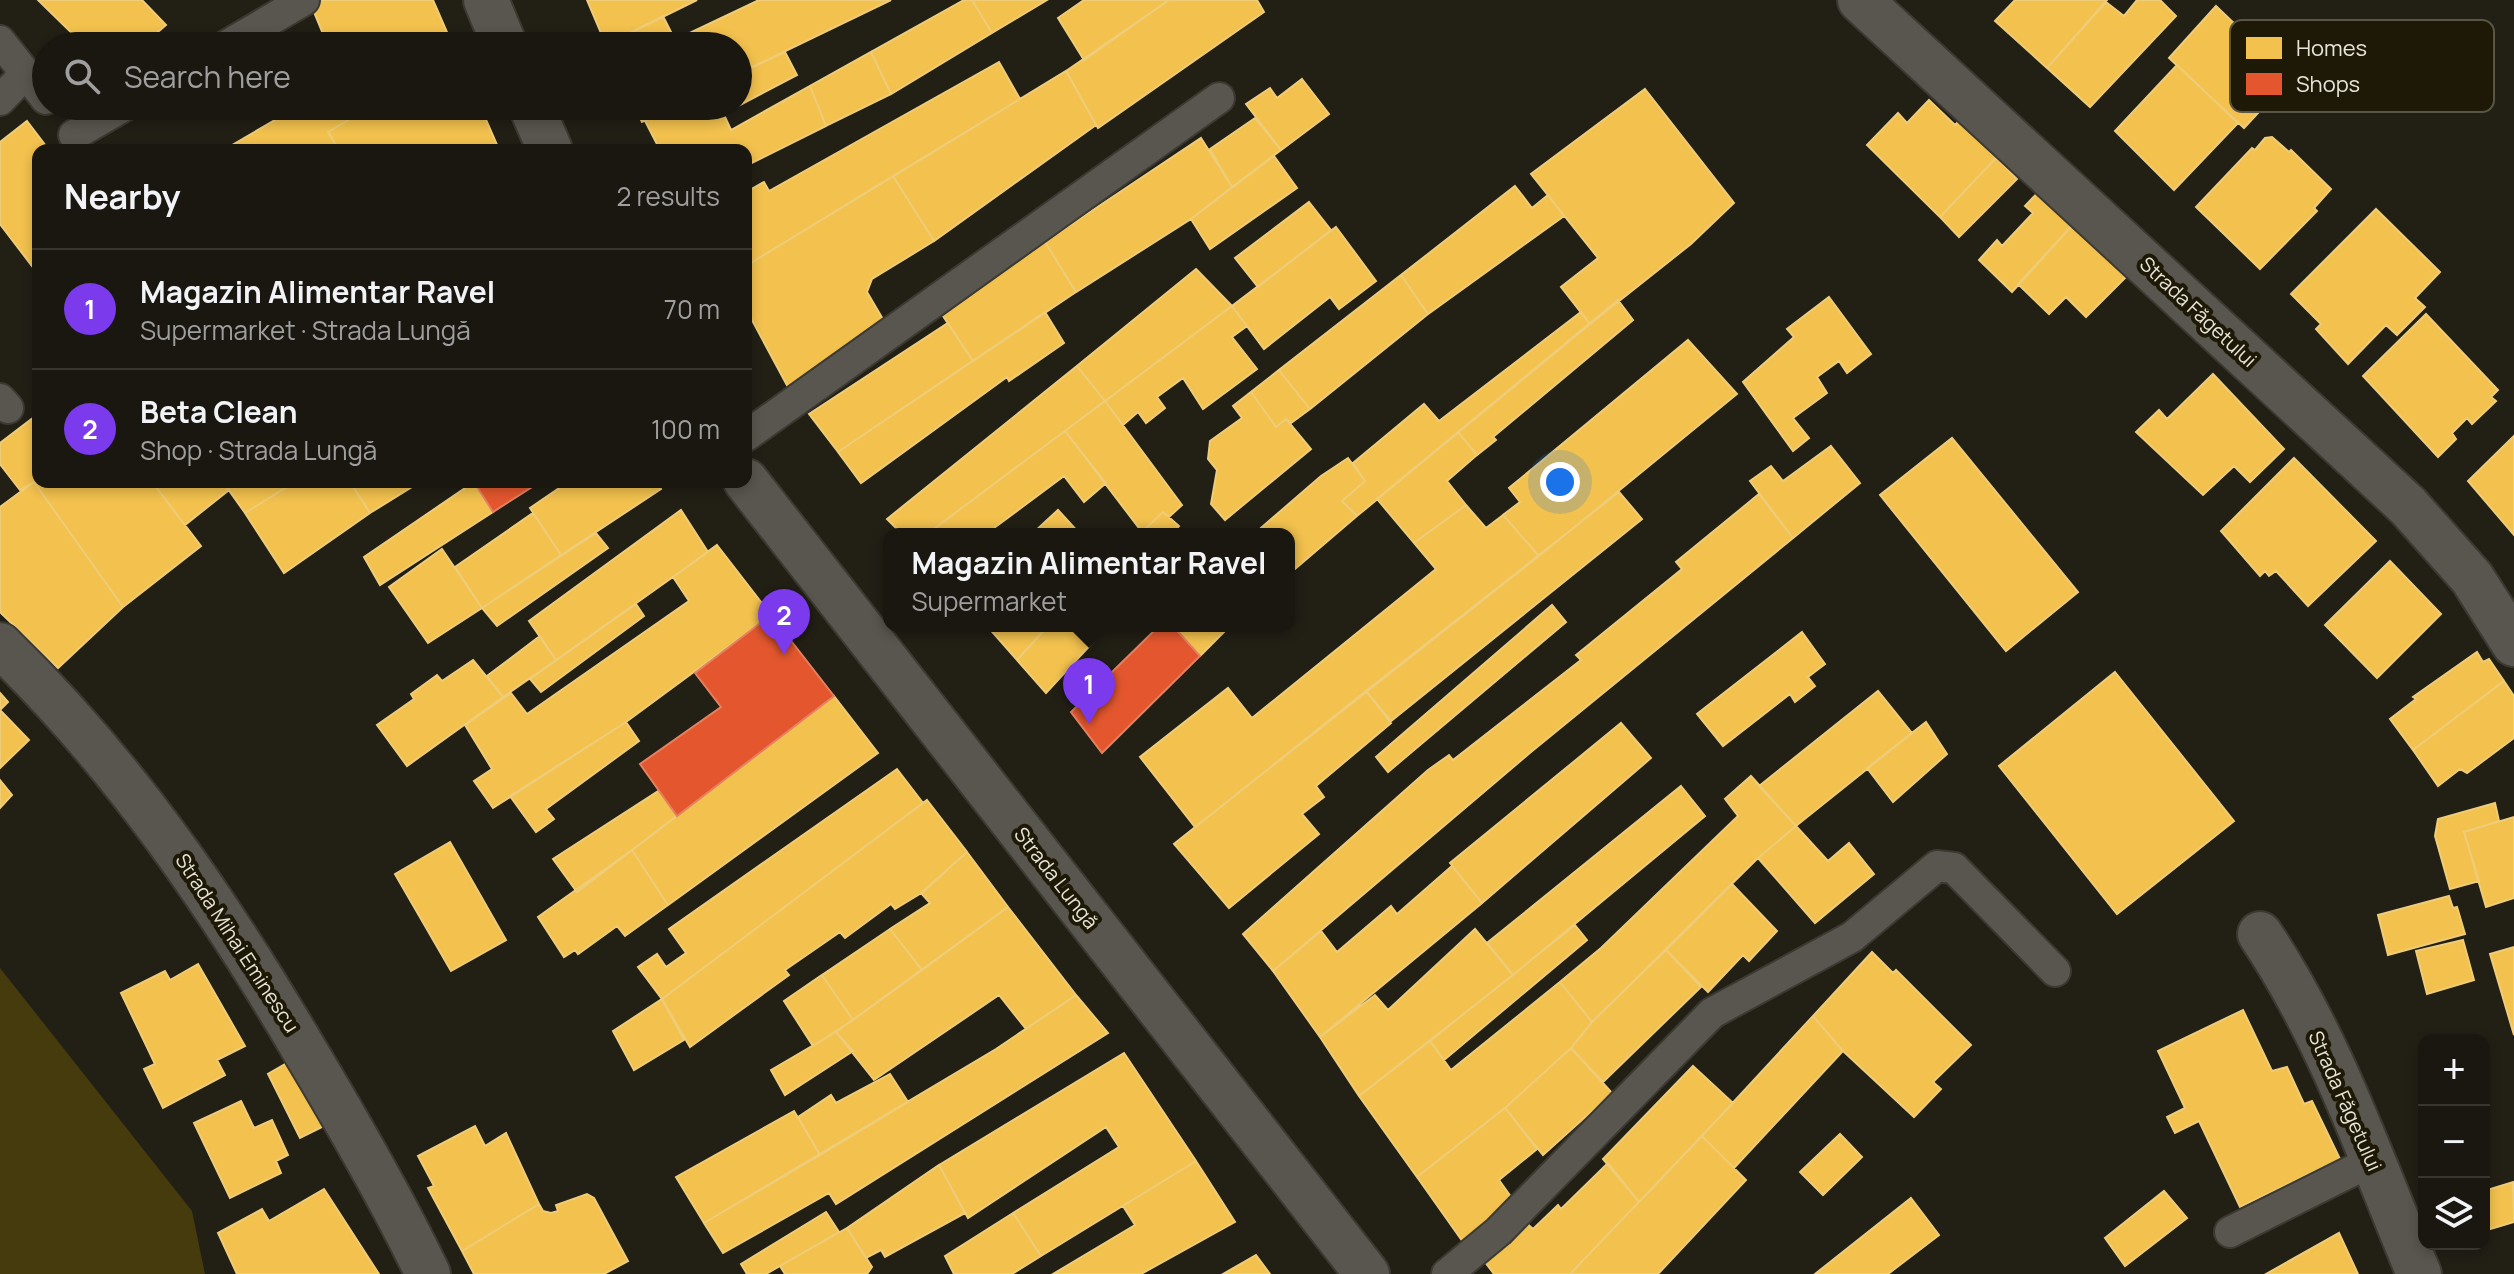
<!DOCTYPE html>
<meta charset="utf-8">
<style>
body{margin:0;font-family:Manrope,sans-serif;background:#232019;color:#f1f3f6}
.controls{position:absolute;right:24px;bottom:24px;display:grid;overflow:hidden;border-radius:16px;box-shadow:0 4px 12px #0003}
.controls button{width:72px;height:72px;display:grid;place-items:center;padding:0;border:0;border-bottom:2px solid #383630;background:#1a1710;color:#f1f3f6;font:40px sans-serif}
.you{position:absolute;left:1560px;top:482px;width:28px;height:28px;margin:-20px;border:6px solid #fff;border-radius:50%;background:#1a73e8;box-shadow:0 0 0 12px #1a73e833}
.badge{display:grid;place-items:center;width:52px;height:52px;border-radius:50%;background:#7c3aed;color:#fff;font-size:26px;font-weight:700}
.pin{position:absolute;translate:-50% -66px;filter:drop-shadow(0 2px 4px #0008)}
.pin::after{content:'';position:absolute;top:42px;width:28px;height:24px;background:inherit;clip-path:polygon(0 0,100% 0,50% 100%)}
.popup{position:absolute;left:883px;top:528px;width:412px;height:104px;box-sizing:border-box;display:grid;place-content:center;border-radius:16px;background:#1a1710;filter:drop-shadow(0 2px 6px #0005);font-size:26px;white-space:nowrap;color:#9f9f9f}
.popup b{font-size:30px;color:#f1f3f6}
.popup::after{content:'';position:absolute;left:50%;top:100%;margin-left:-16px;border:16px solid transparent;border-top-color:#1a1710}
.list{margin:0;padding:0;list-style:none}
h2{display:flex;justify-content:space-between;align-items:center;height:104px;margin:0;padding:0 32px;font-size:34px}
h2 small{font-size:26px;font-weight:400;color:#9f9f9f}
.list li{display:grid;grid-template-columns:52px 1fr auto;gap:24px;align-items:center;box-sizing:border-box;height:120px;padding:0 32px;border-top:2px solid #383630}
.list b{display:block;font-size:30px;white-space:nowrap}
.list p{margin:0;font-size:26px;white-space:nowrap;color:#9f9f9f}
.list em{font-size:26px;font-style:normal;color:#9f9f9f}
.icon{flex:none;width:44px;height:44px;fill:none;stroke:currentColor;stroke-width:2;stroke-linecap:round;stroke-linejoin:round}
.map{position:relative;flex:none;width:2514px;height:1274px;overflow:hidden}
.search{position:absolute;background:#1a1710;box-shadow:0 4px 12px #0003;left:32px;top:32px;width:720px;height:88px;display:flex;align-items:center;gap:20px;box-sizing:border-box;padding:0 28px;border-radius:44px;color:#9f9f9f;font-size:30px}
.panel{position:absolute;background:#1a1710;box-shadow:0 4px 12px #0003;left:32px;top:144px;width:720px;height:344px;border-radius:16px}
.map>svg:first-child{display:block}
</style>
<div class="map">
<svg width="2514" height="1274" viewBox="0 0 2514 1274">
<rect width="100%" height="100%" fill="#221f15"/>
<path fill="#453b0d" d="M0,968L192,1211L205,1274H0Z"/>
<path fill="#f2c14e" stroke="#efcc77" stroke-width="2" d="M38,0H142L166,25L142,46H85Z
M309,0H433L453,46H328Z
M587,0H697L606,45Z
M759,0H891L738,74V46L606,45L663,16L675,40Z
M964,0H972L992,33L891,94L871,52Z
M972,0H1047L992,33Z
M1084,0H1169L1084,60L1058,18Z
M1169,0H1257L1264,12L1098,128L1066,71Z
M2015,0H2107L2047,68L1995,21Z
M2137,0H2160L2176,16L2090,107L2047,68L2106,2L2124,16Z
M2216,6L2241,30L2250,24L2267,27L2277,42L2273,60L2283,68L2262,90L2271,99L2244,128L2169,58Z
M785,52L797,75L723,114L720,106H738V74Z
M871,52L891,94L826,126L810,86Z
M999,62L1020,99L746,266V192L764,182L769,191Z
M2177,65L2238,123L2174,190L2115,131Z
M1066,71L1096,125L934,241L893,176Z
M1302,79L1329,114L1281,150L1246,104L1270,88L1277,98Z
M810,86L826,126L746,166V150H660L645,121L674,106H720L731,130Z
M1645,89L1734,203L1691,244L1590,324L1561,287L1598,258L1531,174Z
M1929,100L1955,125L1959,121L1996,158L1940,217L1867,145L1898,113L1907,123Z
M299,106H372L328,132L339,150L227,148Z
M372,106H480L498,147L493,150H339L328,132Z
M634,106H674L642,122Z
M1255,118L1281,150L1232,187L1210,149Z
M27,121L49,150H38V274L0,224V142Z
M2272,137L2289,152L2291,150L2331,189L2314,208L2317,211L2260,269L2196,207L2252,148L2255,150L2265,138Z
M1201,138L1232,187L1191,219L1076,292L1045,242Z
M1274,156L1297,188L1210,249L1191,219Z
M1996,158L2017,179L1959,237L1940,217Z
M893,176L934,241L872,279L867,292L884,321L789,389L746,309V266Z
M2046,184L2080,217L2012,292L1979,260L1997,240L2002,246L2033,213L2025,206Z
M1515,186L1532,208L1548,195L1564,216L1428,314L1401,275Z
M1309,202L1331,230L1258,287L1235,258Z
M2376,209L2440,272L2415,298L2425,307L2397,335L2386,325L2348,364L2316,329L2321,324L2291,294Z
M2080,217L2134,269L2086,317L2066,297L2049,314L2018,284Z
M1336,227L1376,281L1339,309L1330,297L1264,349L1232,306Z
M1045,242L1076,292L973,361L939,310Z
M1196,269L1232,306L1105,401L1077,366Z
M1401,275L1428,314L1310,409L1279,370Z
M1829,297L1871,354L1847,373L1839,361L1817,377L1827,393L1793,418L1809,438L1793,451L1743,382L1794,337L1787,329Z
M1618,300L1633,320L1493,437L1496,440L1477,455L1458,432Z
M1232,306L1247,326L1232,337L1257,369L1203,409L1183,378L1157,397L1165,408L1146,423L1138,412L1123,425L1105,401Z
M1045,312L1064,343L1009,381L1007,377L861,483L838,452Z
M1581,312L1590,324L1357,516L1342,501L1365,481L1353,463L1424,404L1439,421Z
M2426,314L2498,390L2491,397L2496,401L2472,424L2467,418L2452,433L2456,439L2438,457L2363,376Z
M948,323L973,361L838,452L809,414Z
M1688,340L1737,394L1539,556L1503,515L1520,502L1509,488Z
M1077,366L1105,401L927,534H902L887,519Z
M1279,370L1310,409L1291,423L1286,419L1276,427L1251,392Z
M2213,374L2284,449L2250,482L2234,466L2203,495L2136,432L2159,410L2167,419Z
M1251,392L1276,427L1286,419L1311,449L1225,520L1211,504L1217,470L1208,459L1210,441L1242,418L1233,406Z
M1105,401L1182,505L1169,517L1163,512L1142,532L1065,431Z
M38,414V482H152L201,546L123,607L34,482L20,490L0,464V443Z
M1065,431L1106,483L1084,502L1064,476L994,528L999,534H927Z
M1458,432L1477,455L1447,481L1466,505L1414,543L1377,499Z
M2514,436V535L2468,481Z
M1952,438L2078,592L2006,651L1880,495Z
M1831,446L1860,483L1793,538L1750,481L1771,466L1783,481Z
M1348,458L1365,481L1342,501L1357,516L1289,574V534H1254L1321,476Z
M2294,458L2376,541L2308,606L2276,571L2269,576L2265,571L2260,576L2221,531Z
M34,482L123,607L58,668L0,612V507Z
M152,482H223L229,490L185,525Z
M223,482H295L245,513Z
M295,482H350L370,513L284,573L245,513Z
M350,482H420L370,513Z
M474,482L493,512L380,585L364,557Z
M568,482H656L661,489L561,555L530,508Z
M1619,492L1642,519L1391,721L1366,691Z
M1759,494L1793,538L1531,752L1273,971L1243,934L1428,770L1449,755L1453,760L1581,660L1576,655L1682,569L1676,562Z
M1466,505L1486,528L1503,515L1539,556L1195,827L1140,757L1228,688L1252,718L1436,569L1414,543Z
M681,510L708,552L556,660L529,621Z
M1058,510L1080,534H1032Z
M1163,512L1179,526L1172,534H1140Z
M533,513L561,555L482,608L455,567Z
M596,533L608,548L497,626L482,608Z
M717,545L771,615L626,722L493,808L474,781L492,769L465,725L511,693L527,714L689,601L673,577Z
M442,549L482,608L428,643L389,587Z
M2390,561L2441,614L2377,678L2325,625Z
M636,604L644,616L541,692L530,679Z
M1552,605L1566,622L1388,772L1376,757Z
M987,626H1048L1017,660Z
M1048,626H1108L1046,693L1017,660Z
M1173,626H1230L1200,656Z
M1802,632L1825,664L1808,677L1815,686L1795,702L1790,694L1723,746L1697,714Z
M540,636L556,660L503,697L487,676Z
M2477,652L2483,662L2489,659L2504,681L2413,750L2390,719L2416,699L2413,697Z
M473,660L503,697L407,766L377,725L414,699L411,694L437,675L442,681Z
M2115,672L2234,821L2117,914L1999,766Z
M2504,681L2514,696V738L2467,773L2460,769L2438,786L2413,750Z
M1366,691L1391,723L1316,786L1324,797L1302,814L1319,834L1229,908L1174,844Z
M1878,691L1912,733L1796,826L1759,786Z
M0,693L8,702L0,710L29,740L0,768Z
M834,696L878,753L668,905L632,850Z
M626,722L639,741L546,809L554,819L536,832L510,796Z
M1926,722L1947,754L1893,802L1867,768Z
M1621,723L1651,758L1482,903L1450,863Z
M897,769L923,803L662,999L638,967L657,954L666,967L686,953L669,929Z
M1751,776L1796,826L1758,858L1592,1022L1560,982L1601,948L1738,816L1725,799Z
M0,780L12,795L0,808Z
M1681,786L1705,816L1513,975L1487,943Z
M660,790L677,816L577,892L553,859Z
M927,800L967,852L923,892L895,909L891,904L845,938L840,932L785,970L789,975L690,1047L662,999Z
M2495,803L2499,821L2464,832L2479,881L2450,889L2435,836L2438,819Z
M2514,817V898L2486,907L2464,832Z
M1796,826L1828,861L1849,843L1874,874L1815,923L1758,858Z
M450,842L506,940L451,971L395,874Z
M632,850L668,905L625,936L617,926L578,954L575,950L564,957L538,917Z
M967,852L1008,907L922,970L890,929L930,903L921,893Z
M1452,866L1482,903L1320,1037L1273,971L1321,931L1337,952L1391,906L1397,914Z
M1732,884L1777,931L1749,961L1743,955L1708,992L1666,950Z
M2449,896L2453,908L2457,907L2465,934L2388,955L2378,915Z
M1008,907L1076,995L1026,1029L999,995L874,1080L836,1032Z
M1575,925L1587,940L1444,1060L1430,1041Z
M890,929L922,970L853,1020L822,975Z
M1475,929L1513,975L1359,1096L1320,1037L1375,995L1388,1010Z
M2463,940L2474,980L2427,994L2416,951Z
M2514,947V1035L2490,954Z
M1666,950L1701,987L1603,1082L1571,1048L1592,1022Z
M1872,952L1893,973L1896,970L1971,1045L1933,1082L1941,1089L1914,1117L1843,1051L1813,1016Z
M198,964L245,1046L217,1060L225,1075L163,1108L144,1069L155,1064L121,993L165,971L170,980Z
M822,975L853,1020L813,1046L784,1001Z
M1560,982L1592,1022L1571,1048L1505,1108L1417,1177L1359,1096L1430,1041L1451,1070Z
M1076,995L1108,1033L836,1204L829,1193L723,1253L704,1223L996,1049Z
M662,999L684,1040L634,1070L613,1031Z
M2243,1010L2272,1071L2287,1067L2304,1104L2312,1101L2340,1159L2240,1207L2199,1121L2175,1133L2167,1117L2185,1108L2158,1051Z
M1813,1016L1843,1051L1734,1168L1702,1136Z
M836,1032L853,1051L785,1095L771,1070Z
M1571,1048L1612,1093L1543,1155L1505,1108Z
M1124,1053L1196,1161L1041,1256L1013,1213L1119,1147L1106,1127L968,1218L939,1165Z
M294,1059L324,1126L300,1138L268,1074Z
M1693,1066L1733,1103L1639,1202L1603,1159Z
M890,1074L908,1102L820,1155L798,1117L831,1095L836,1103Z
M241,1101L254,1128L272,1120L288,1155L276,1161L281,1173L230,1198L194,1123Z
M1505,1108L1537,1149L1499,1180L1519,1208L1468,1249L1417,1177Z
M794,1111L820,1155L704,1223L676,1177Z
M475,1126L485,1146L506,1133L539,1204L462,1251L428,1188L434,1186L418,1156Z
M1840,1134L1862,1157L1823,1195L1800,1172Z
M1702,1136L1746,1180L1658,1274H1570Z
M1196,1161L1235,1222L1141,1274H1053L1135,1225L1123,1206Z
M1608,1163L1639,1202L1570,1274H1494L1482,1258L1523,1220L1533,1229L1558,1205L1561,1209Z
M939,1165L965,1213L885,1257L881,1250L866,1258L847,1228Z
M2513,1182L2514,1222L2484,1231V1191Z
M324,1189L379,1274H237L218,1233L262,1209L269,1221Z
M2164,1191L2187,1218L2125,1266L2105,1238Z
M587,1194L594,1198L628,1261L604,1274H474L462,1251L539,1204L543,1211L551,1213L558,1211L556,1205Z
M1911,1198L1939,1235L1888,1274H1815Z
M826,1212L839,1232L766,1274H747L741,1264Z
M1013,1213L1041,1256L1012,1274H954L945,1256Z
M847,1228L872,1267L867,1274H785L780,1266Z
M2339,1233L2358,1274H2266Z
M1256,1255L1270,1274H1223Z"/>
<path fill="#e4572e" stroke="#e58161" stroke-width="2" d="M474,482H540L493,512Z
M771,615L834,696L677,816L640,764L721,707L695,673Z
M1159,626H1173L1200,656L1102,753L1071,712Z"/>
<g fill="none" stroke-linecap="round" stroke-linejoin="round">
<g stroke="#3b3931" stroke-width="34">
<path id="service" d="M0,41L46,99
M226,46L304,0
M0,100L26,73
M74,135L124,106
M0,399L8,408
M746,436L1219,98
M2230,1232L2372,1161
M1447,1274L1499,1231L1712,1013L1852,937L1937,866L1954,868L2055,971"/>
</g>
<g stroke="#3b3931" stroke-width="48">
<path id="minor" d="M1860,0L2408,506L2472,578L2514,644
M0,645C122,763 216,900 302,1046C347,1121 390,1195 428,1274
M2260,934C2330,1038 2371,1159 2419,1274"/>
</g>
<g stroke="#3b3931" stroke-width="48">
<path id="secondary" d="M486,0L505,46
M531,106L550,150
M746,481L1367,1274"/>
</g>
<use href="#service" stroke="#58564e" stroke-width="30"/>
<use href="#minor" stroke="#58564e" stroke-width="44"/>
<use href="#secondary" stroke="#58564e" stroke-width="44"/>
</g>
<g text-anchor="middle" stroke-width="8" stroke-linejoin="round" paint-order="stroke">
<g font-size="20" fill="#e7e4d8" stroke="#1e1907">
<text transform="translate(2198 312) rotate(43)" y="7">Strada Făgetului</text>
<text transform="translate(1056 878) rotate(52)" y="7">Strada Lungă</text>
<text transform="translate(237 943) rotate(57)" y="7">Strada Mihai Eminescu</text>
<text transform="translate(2345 1101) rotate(66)" y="7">Strada Făgetului</text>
</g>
</g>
<rect x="2230" y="20" width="264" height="92" rx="12" fill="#1e1907" stroke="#5a5646" stroke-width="2"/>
<rect x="2246" y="37" width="36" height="22" fill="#f2c14e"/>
<rect x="2246" y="73" width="36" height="22" fill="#e4572e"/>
<g font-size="22" fill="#e7e4d8">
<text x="2296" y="56">Homes</text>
<text x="2296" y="92">Shops</text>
</g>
</svg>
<div class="controls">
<button>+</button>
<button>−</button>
<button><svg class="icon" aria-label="layers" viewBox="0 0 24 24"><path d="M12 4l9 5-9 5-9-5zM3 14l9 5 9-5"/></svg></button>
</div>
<div class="you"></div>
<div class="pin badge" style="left:1089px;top:724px">1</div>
<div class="popup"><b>Magazin Alimentar Ravel</b>Supermarket</div>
<div class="pin badge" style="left:784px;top:655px">2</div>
<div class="search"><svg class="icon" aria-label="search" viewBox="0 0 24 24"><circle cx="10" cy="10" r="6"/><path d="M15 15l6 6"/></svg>Search here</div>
<section class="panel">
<h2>Nearby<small>2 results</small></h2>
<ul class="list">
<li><span class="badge">1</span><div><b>Magazin Alimentar Ravel</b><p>Supermarket · Strada Lungă</p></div><em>70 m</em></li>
<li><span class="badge">2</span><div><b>Beta Clean</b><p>Shop · Strada Lungă</p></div><em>100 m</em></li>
</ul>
</section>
</div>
